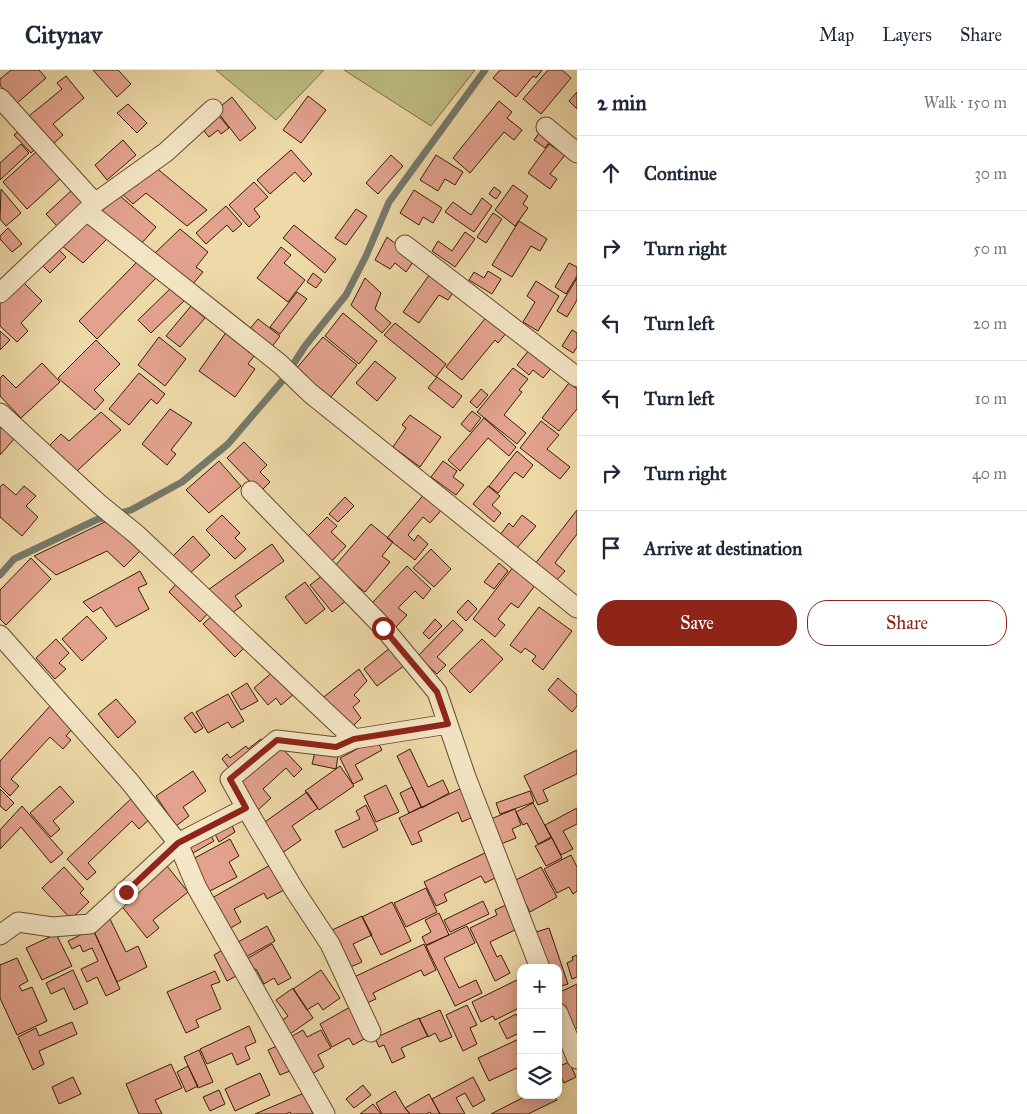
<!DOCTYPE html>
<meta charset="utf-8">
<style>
body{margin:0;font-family:"IM FELL Great Primer",serif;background:#f6f6f7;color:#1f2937}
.controls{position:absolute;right:15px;bottom:15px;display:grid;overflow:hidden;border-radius:10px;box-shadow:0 2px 12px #0003}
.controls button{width:45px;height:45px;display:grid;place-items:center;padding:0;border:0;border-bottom:1px solid #e0e1e3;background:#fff;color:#1f2937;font:25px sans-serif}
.stop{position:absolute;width:15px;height:15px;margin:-11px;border:4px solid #8f2418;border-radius:50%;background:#fff}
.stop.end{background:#8f2418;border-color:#fff;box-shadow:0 1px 5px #0008}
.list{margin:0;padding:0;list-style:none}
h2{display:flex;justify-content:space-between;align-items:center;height:65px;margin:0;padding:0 20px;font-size:21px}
h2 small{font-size:16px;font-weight:400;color:#747a83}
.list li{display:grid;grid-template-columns:32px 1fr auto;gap:15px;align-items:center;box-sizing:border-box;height:75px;padding:0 20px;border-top:1px solid #e0e1e3}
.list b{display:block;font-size:19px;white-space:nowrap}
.list em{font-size:16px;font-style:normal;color:#747a83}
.actions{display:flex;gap:10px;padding:15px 20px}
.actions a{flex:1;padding:11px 0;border:1px solid #8f2418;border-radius:20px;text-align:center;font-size:18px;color:#8f2418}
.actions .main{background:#8f2418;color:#fff}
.icon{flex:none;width:28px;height:28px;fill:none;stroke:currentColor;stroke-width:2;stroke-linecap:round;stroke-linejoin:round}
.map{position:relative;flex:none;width:577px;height:1044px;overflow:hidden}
header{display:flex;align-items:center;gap:30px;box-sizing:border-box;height:70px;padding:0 25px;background:#fff;border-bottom:1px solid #e0e1e3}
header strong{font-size:24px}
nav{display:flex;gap:28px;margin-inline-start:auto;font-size:18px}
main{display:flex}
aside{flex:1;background:#fff}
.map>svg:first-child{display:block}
</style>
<header>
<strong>Citynav</strong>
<nav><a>Map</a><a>Layers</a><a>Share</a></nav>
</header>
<main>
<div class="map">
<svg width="577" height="1044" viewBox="0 0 577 1044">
<rect width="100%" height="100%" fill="#eed9a8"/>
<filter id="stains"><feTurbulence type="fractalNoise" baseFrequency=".004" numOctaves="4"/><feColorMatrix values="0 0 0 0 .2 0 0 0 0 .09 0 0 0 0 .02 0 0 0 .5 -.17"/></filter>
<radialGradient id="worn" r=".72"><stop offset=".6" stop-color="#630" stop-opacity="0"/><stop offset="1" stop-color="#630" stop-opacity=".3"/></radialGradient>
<path fill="#bebe84" stroke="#7a6d43" d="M216,0H324L276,50Z
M344,0H475L431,56Z"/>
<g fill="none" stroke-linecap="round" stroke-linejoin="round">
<path stroke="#75796c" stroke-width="7" d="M0,505L14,489L96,450L131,440L182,412L228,374L283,310L305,276L346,225L366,186L389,132L485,0"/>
</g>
<path fill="#e3a28e" stroke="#371c02" d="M11,0H39L46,8L16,34L0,15V9Z
M93,0H118L131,14L117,27Z
M500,0H542L536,8L533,6L516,27L493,8Z
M548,0H562L571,8L541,44L523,29Z
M66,6L84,28L53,54L63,65L53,74L29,46L62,19L57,13Z
M577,22V39L569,31Z
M308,26L326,40L301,73L283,60Z
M232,27L256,58L240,71L216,40Z
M499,31L512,42L507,48L522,60L514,70L504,62L470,103L453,88Z
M128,34L147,53L137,63L117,43Z
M215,41L229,58L221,64L218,60L209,67L199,55Z
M21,59L37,77L31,83L14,65Z
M539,63L550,71L545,78L534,70Z
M123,70L136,85L107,110L95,95Z
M21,74L29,83L0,110V93Z
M549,74L565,85L550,104L557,109L550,119L528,103Z
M291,80L312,104L304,112L295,102L270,124L257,110Z
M37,81L61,108L27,139L3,112Z
M391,85L403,96L378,124L366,113Z
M436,85L463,102L455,115L445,109L438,121L420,110Z
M154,96L207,140L187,156L146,123L133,134L121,123Z
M254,112L268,127L254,139L260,147L249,157L229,135Z
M513,115L528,126L523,134L528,138L515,156L495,140Z
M494,117L501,122L496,129L489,124Z
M1,119L21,143L6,156L0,149Z
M414,120L442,138L433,153L423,147L419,155L400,143Z
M71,121L82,132L57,156L46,144Z
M119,125L156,157L141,174L102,141Z
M482,128L492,136L474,162L445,142L453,132L471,145Z
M226,136L242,154L233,162L227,155L206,174L196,163Z
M356,139L367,146L346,175L335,168Z
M493,143L502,149L486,173L477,167Z
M88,149L107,169L83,193L61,175Z
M519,151L547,169L540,181L531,176L512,207L492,195Z
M294,155L336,189L325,203L283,168Z
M8,158L22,174L12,182L0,169V166Z
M180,159L208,182L196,197L203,202L192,215L154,184Z
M465,162L475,169L455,197L432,181L438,171L452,181Z
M387,167L415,189L406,202L395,193L390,199L375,190Z
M56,177L66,187L50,203L40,193Z
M281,177L291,185L284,193L305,210L288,232L257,208Z
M138,191L156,208L97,269L79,251Z
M569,193L577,197V206L566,224L555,217Z
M432,201L456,218L448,230L439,225L419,253L403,242Z
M488,201L501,209L492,224L469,210L474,202L484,208Z
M313,203L322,210L316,218L307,212Z
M365,208L381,223L375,239L391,253L382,263L351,235Z
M577,208V230L567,247L557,241Z
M21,210L42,231L21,253L28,261L17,272L0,256V233Z
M536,211L559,226L538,261L523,252L535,232L527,226Z
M172,217L185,230L151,263L138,250Z
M297,222L307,229L280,264L270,257Z
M191,236L205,248L180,277L166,266Z
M343,243L377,271L359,294L325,266Z
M488,245L508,261L498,273L495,270L462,310L446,297Z
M258,249L280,266L271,278L249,260Z
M395,253L446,294L436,307L384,265Z
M572,260L577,263V277L573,283L562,276Z
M0,261L10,270L0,280Z
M227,261L257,282L248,294L255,299L235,327L199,301Z
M159,267L186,289L165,316L138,295Z
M323,267L357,295L331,327L296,299Z
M96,270L120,294L94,320L104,330L95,340L58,308Z
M530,279L552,297L543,308L533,300L529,305L517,295Z
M375,291L396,308L377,331L356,313Z
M42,293L60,312L21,348L0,326V308L3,305L16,318Z
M513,298L528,309L519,320L522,322L504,345L526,363L517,374L477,342Z
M139,303L165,324L157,334L151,329L129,355L109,339Z
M437,307L462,326L453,338L428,318Z
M569,313L577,319V339L559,361L542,348Z
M481,319L488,325L477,338L470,332Z
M170,339L192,353L171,380L176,384L167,395L142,374Z
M472,341L481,348L470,362L461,354Z
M101,342L121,360L77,401L49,376L61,364L69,371Z
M410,345L441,367L420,397L393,377L406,358L402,355Z
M484,348L516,377L509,386L488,368L460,401L448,390Z
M541,351L559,365L547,379L570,397L560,409L520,378Z
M0,354L15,368L0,385Z
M244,372L267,395L260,402L270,412L260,422L227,388Z
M517,381L533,395L523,408L515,402L498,423L489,416Z
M219,391L241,416L209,443L186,420Z
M443,391L457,401L453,407L464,415L456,425L431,407Z
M3,414L16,425L24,416L36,426L26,436L38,447L22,466L0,447V417Z
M488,416L500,426L492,435L501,443L494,452L473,434Z
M426,422L444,437L430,453L423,447L408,465L414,471L418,465L428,474L415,490L387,468Z
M345,427L354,436L338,452L329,444Z
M577,440V464L555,493L565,501L556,511L535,494Z
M222,445L240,463L235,468L246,479L235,489L206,460Z
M522,445L536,456L517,478L500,465L509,453L513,457Z
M327,447L337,456L331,462L346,476L331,492L306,468Z
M109,450L141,480L124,497L107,481L56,505L34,486Z
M371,454L393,472L382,486L390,492L365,522L334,497Z
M193,466L210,485L189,504L173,486Z
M272,474L284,491L235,526L242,536L230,544L208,520Z
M431,479L451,499L434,517L413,498Z
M31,488L51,509L6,555L0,549V520Z
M499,493L508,501L494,519L484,512Z
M407,496L431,519L423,529L415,521L398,538L407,545L396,557L372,533Z
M514,496L536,514L518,538L511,533L498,549L505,555L495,567L473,549Z
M140,501L147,514L138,518L149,539L116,557L101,537L93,542L83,532Z
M327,502L348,529L332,542L310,515Z
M178,512L209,542L200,552L169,522Z
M305,512L325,539L306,554L285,527Z
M468,530L477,539L466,551L457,542Z
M539,537L572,561L543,600L532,591L536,586L525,578L521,583L510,575Z
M214,544L245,577L235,587L203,554Z
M87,546L107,568L82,591L62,569Z
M435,549L442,556L429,569L423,563Z
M453,550L463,560L437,587L446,595L437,604L418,586Z
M56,569L69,583L59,593L66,599L55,609L36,588Z
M482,569L503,589L470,623L449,601Z
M391,577L405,595L377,616L364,599Z
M359,599L367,611L354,625L360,631L353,637L361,648L349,660L320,630Z
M274,601L294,624L281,635L276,628L268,635L254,618Z
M558,608L577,625V636L572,642L548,620Z
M247,613L258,631L241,640L231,623Z
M228,624L244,651L232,658L228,652L208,663L196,642Z
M116,629L136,652L118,668L98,644Z
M51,635L74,657L66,666L71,670L63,679L50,667L11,709L19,716L10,726L0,716V691Z
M192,642L203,658L195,663L184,648Z
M261,669L266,677L233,703L222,689L227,684L230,688L246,676L248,679Z
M376,669L382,680L355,695L363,709L353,714L340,688Z
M277,673L302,699L294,707L286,698L263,719L271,728L257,741L235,711Z
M410,679L428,717L443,710L449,723L422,738L397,686Z
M577,680V704L543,720L548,731L538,735L524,706Z
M315,682L338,686L336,699L312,694Z
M340,696L354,716L319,740L305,721Z
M193,701L206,721L183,737L189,746L176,756L156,726Z
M386,715L399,742L376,752L364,726Z
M60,716L74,732L53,751L60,759L51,767L30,743Z
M412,717L421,737L409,743L400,723Z
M464,717L477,745L462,752L458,742L418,762L422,771L412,775L399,748Z
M0,719L14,733L6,741L0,736Z
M530,721L534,732L500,744L496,733Z
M307,722L318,738L292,756L301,770L282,783L262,754Z
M133,727L152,747L139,759L132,751L88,793L96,802L87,810L67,789Z
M533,733L551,767L538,774L527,753L523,755L516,742Z
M366,735L378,760L343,778L335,761L360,749L356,741Z
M22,736L63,783L51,793L21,757L0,779V760Z
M577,738V754L563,761L573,779L561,785L545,755Z
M515,739L521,755L512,759L516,768L501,774L491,749Z
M229,749L235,762L219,772L212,758Z
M207,759L214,771L193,783L187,770Z
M552,768L562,788L546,796L535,776Z
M230,769L239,786L229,792L237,807L208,822L191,790Z
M489,781L501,805L485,813L481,806L444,824L447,831L436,836L424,812Z
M571,785L577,797V821L573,824L569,817L557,823L544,799Z
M272,794L286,819L267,829L264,823L234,839L241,852L229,859L212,828Z
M167,796L188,822L153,850L159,858L147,868L120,834Z
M64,797L84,819L80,823L89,832L71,849L42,818Z
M541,797L557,827L530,842L514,811Z
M426,818L437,842L406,857L394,833Z
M483,831L489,844L450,862L444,850Z
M392,832L411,871L381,885L362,847Z
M508,834L519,858L490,872L497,887L501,885L510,903L495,911L470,858L497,845L495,840Z
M439,843L449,865L426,875L422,867L431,862L425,850Z
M362,846L372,865L353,874L362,892L348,898L330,861Z
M109,847L126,882L138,876L147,897L117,912L91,855Z
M267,856L275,871L246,887L238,872Z
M467,856L475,873L444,888L459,918L476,910L482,923L455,936L426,876Z
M549,858L568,914L558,917V898H547L536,862Z
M93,859L120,919L106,926L97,907L87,912L81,899L98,891L92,878L83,882L80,875L72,879L68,871Z
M56,864L72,896L42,910L26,878Z
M272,874L291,908L278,915L274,908L264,914L256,899L252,901L245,890Z
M424,874L436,900L424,906L421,900L373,923L376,929L364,934L352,908Z
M224,879L238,905L227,911L214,885Z
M577,885V907L572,909L567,893L573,890L572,887Z
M17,888L28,911L19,916L22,921L32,917L47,951L17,965L0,928V895Z
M73,900L88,933L74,940L64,918L51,924L46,913Z
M321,900L340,928L323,940L318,933L307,940L293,919Z
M215,901L220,912L211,915L221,939L196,950L199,957L186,963L167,922Z
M521,908V937L495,950L493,946L481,952L472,932Z
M577,914V958L574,960L558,927V923Z
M293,918L313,948L290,964L281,951L288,946L276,930Z
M467,935L477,955L470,958L477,974L463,981L446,945Z
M350,937L366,968L353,975L349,968L332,977L320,954Z
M440,940L452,967L440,972L435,963L428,967L419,949Z
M516,944L521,954V962L507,969L499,953Z
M419,948L428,966L401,978L405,987L392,993L384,975L379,977L375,968Z
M72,952L77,964L39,981L44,994L33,1000L18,967L36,958L39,966Z
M249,956L256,972L245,977L250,989L237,995L232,983L207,994L200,979Z
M303,960L307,967L321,960L331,978L318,985L324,997L312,1004L292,966Z
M521,968V996L489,1011L478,988Z
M279,975L290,1001L280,1005L268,980Z
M199,980L213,1012L198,1018L184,987Z
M569,992L576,1007L564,1013L558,1001V997Z
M171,994L182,1018L155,1030L162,1044H139L126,1014Z
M188,996L198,1016L186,1022L177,1002Z
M260,1003L270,1025L235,1041L225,1019Z
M73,1007L81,1024L59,1034L52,1017Z
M473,1007L485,1030L473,1037L465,1023L456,1028L465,1044H440L432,1029Z
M363,1015L371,1025L354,1038L346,1029Z
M219,1020L225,1034L210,1041L203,1027Z
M395,1021L405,1038L410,1044H382L376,1033Z
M304,1023L313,1044H291L290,1042L286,1044H255Z
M429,1024L440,1044H431L430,1042L426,1044H410L405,1038Z
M528,1025H554L557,1030L528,1044H491Z
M373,1034L381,1044H360Z"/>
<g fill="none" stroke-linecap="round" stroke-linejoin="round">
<g stroke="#654b2c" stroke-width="21">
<path id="minor" d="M0,28L95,133
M546,57L577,83
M88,142L280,294L310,323L577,538
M405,175L577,307
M0,223L95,133L166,82L213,39
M0,343L99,434L136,464L354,669
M251,421L383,557L437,622L466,707L540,898
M0,565L130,712L178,773L197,818L325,1044
M246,738L230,709L277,670L336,677L354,669L448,654
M0,865L18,852L52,857L90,854L178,773L246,738L295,821L330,874L371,962
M558,943L577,989"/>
</g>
<use href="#minor" stroke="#f4e6c6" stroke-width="19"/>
</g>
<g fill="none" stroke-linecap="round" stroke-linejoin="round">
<path stroke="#8f2418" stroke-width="6" d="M126,822L178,773L246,738L230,709L277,670L336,677L354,669L448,654L437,622L383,558"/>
</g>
<rect width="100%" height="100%" filter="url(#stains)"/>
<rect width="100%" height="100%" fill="url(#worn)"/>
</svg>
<div class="controls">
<button>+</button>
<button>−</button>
<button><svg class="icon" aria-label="layers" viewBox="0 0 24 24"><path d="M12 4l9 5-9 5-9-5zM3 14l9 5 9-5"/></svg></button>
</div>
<div class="stop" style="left:383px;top:558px"></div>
<div class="stop end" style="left:126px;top:822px"></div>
</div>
<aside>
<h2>2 min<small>Walk · 150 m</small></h2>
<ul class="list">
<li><svg class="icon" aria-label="ahead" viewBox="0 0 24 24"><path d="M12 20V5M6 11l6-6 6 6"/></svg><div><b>Continue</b></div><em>30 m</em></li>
<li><svg class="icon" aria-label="right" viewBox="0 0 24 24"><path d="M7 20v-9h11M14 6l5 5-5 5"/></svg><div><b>Turn right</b></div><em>50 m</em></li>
<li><svg class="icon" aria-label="left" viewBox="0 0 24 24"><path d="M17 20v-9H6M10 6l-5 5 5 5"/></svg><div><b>Turn left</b></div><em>20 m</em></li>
<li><svg class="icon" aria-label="left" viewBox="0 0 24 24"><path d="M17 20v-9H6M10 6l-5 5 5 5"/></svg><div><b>Turn left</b></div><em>10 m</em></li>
<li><svg class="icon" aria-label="right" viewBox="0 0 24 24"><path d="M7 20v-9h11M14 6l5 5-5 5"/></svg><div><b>Turn right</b></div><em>40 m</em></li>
<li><svg class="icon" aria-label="arrive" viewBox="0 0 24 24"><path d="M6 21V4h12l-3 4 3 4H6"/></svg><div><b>Arrive at destination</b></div></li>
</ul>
<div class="actions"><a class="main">Save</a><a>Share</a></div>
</aside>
</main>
